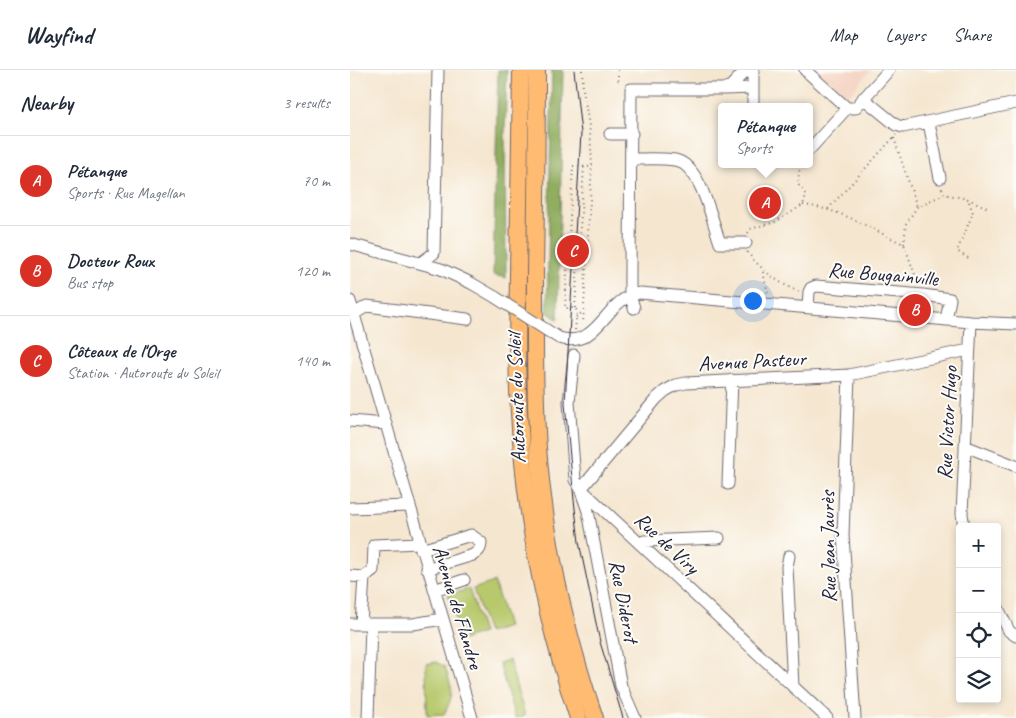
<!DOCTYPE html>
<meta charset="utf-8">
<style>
body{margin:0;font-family:Caveat,sans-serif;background:#f2f2f3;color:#1f2937}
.controls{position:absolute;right:15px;bottom:15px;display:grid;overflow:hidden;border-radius:5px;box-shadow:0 2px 8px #0003}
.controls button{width:45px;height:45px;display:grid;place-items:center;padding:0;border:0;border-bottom:1px solid #e0e1e3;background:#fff;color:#1f2937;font:25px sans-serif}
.you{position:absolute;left:402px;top:230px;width:18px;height:18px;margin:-12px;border:4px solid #fff;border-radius:50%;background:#1a73e8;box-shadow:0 0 0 8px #1a73e833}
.badge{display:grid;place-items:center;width:32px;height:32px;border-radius:50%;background:#d93025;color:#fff;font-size:16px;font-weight:700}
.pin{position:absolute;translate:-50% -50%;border:2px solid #fff;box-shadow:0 1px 5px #0006}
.popup{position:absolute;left:368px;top:33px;width:95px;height:65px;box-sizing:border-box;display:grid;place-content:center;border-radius:5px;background:#fff;filter:drop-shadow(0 1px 4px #0005);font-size:16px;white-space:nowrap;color:#747a83}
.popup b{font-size:19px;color:#1f2937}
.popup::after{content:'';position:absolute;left:50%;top:100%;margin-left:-10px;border:10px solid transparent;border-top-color:#fff}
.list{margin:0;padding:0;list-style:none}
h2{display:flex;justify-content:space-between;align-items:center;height:65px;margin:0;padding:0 20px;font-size:21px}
h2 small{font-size:16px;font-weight:400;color:#747a83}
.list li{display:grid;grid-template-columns:32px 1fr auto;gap:15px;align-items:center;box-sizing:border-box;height:90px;padding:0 20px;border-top:1px solid #e0e1e3}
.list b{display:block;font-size:19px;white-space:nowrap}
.list p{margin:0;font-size:16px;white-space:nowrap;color:#747a83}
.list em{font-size:16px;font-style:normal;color:#747a83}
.icon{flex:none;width:28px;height:28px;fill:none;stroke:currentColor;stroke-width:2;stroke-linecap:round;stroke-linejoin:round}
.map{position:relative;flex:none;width:666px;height:648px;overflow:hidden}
header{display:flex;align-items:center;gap:30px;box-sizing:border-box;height:70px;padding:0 25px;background:#fff;border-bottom:1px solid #e0e1e3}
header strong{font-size:24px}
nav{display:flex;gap:28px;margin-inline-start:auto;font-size:18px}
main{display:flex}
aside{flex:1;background:#fff}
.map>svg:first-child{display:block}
</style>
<header>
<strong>Wayfind</strong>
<nav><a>Map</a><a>Layers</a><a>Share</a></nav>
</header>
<main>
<aside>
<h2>Nearby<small>3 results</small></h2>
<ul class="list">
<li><span class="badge">A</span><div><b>Pétanque</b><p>Sports · Rue Magellan</p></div><em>70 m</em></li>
<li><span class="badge">B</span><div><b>Docteur Roux</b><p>Bus stop</p></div><em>120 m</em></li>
<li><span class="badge">C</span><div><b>Côteaux de l'Orge</b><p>Station · Autoroute du Soleil</p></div><em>140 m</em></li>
</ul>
</aside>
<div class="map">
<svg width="666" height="648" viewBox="0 0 666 648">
<rect width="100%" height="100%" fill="#fdfcf7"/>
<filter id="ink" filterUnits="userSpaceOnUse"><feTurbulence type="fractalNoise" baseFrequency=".02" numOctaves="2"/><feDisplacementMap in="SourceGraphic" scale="10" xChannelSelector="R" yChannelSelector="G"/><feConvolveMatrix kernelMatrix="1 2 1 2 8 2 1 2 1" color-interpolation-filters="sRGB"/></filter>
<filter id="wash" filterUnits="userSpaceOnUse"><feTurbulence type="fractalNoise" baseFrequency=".0096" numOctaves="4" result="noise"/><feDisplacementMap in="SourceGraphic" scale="20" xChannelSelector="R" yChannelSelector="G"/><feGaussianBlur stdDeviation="1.12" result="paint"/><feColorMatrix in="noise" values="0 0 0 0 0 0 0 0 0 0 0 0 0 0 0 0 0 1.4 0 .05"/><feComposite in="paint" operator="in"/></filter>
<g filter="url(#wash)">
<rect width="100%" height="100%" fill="#f5e6cf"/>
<path fill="#f5d3c2" d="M468,0H521L498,26Z"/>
<path fill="#b7c96c" stroke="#6c7654" d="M426,129L428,135L427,141L403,140L402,131Z
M144,512L158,557L138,563L123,519Z
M119,519L133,563L112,570L98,525Z
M159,590L175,646L165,648L149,593Z
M86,592L95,597C102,621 106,621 94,644L77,645L76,594Z"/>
<path fill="#91ad60" stroke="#5a684e" d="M148,0H157L155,61L156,208L143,205Z
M202,0H213L208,250L197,242Z"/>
</g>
<g filter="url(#ink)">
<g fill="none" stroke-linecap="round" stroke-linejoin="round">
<g stroke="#6c676f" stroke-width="13">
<path id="minor" d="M455,0L497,38
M403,18V37
M375,19L403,18V0
M513,28L546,55L553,57L666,33
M579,53L590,108
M260,64H282
M459,80L497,38H505L539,0
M282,89C296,89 311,88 325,90C351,95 362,151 370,173H396
M0,174L91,199L121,213L145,227
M72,192L84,183L88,0
M0,231L122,648
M458,237L459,222L461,218L466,216L573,225L600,229L596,250
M284,238L280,224V206L281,19H373L381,16L396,0
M4,244L17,236L117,249
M209,268C250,280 255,227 290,223L621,252L666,254
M224,285L219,332L225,410L231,419L477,648
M499,305L493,465L505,648
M0,351L35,354
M615,376L666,396
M378,414L382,310
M231,419L307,328L315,321L326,315L336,313L499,305L619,280
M231,421L238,441L271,616L285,648
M0,438L59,436
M614,457L612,444L621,252
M291,474L294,471L369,468
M71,480L121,465L131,472C131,479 129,481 123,485L77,499
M439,486L437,497L443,617
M0,506L14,507L11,554
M14,507L23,500L24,475L69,473
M84,520L114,510
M647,536L659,561L666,566
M0,554H63L92,549
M18,648L21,554"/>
</g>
<g stroke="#6c676f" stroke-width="18">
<path id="highway" d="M171,0C170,68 169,136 168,204C167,263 166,323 172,382C180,473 199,561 228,648
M187,0C187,68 186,136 185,204C185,262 184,321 188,378C195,470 215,561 245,648"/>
</g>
<path stroke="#6c676f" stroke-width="2" stroke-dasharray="1 4" stroke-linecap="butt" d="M232,0L233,19L240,62L242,94L233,254
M268,0V10L272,13
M544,68L567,137
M592,118L594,124L618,129L638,138
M453,135C493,139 519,159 554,174L569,216
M478,139L546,65
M398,163L400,159L425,152L453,135L456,125L448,114L450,94
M554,174L556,154L567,137L594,124
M397,182C414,202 424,210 447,221L450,222
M618,188L607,181L623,143L618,129
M413,202L418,224
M225,238L234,97
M226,247L234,241
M225,260L227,241L225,238H215L223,96L242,97"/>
<use href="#minor" stroke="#fff" stroke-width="11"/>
<use href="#highway" stroke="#ffbb71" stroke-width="16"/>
<path stroke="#22223b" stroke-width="1" d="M224,0L231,63L215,333L224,430L229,472L250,572L273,648"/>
<g stroke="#6c676f" stroke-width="13" stroke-linecap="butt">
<path id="minor-bridge" d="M145,227L209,268"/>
</g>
<use href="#minor-bridge" stroke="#fff" stroke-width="11"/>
</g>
</g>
<g text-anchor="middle" stroke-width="4" stroke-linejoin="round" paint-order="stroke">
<g font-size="21" fill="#22223b" stroke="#fdfcf7">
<text transform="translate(533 204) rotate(5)" y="7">Rue Bougainville</text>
<text transform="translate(402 291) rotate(-3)" y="7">Avenue Pasteur</text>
<text transform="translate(166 328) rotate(-92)" y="7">Autoroute du Soleil</text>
<text transform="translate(597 353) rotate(-87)" y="7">Rue Victor Hugo</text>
<text transform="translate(317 473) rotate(43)" y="7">Rue de Viry</text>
<text transform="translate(478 477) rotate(-91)" y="7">Rue Jean Jaurès</text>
<text transform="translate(274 531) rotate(79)" y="7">Rue Diderot</text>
<text transform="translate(108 537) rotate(73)" y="7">Avenue de Flandre</text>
</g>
</g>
</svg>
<div class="controls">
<button>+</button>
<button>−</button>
<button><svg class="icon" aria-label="locate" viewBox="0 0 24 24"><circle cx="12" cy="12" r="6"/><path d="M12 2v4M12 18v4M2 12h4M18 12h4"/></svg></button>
<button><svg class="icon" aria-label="layers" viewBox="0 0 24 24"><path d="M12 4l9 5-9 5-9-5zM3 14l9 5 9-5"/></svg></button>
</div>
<div class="you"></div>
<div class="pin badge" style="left:415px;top:133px">A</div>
<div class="popup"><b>Pétanque</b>Sports</div>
<div class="pin badge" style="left:565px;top:240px">B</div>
<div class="pin badge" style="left:223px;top:181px">C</div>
</div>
</main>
